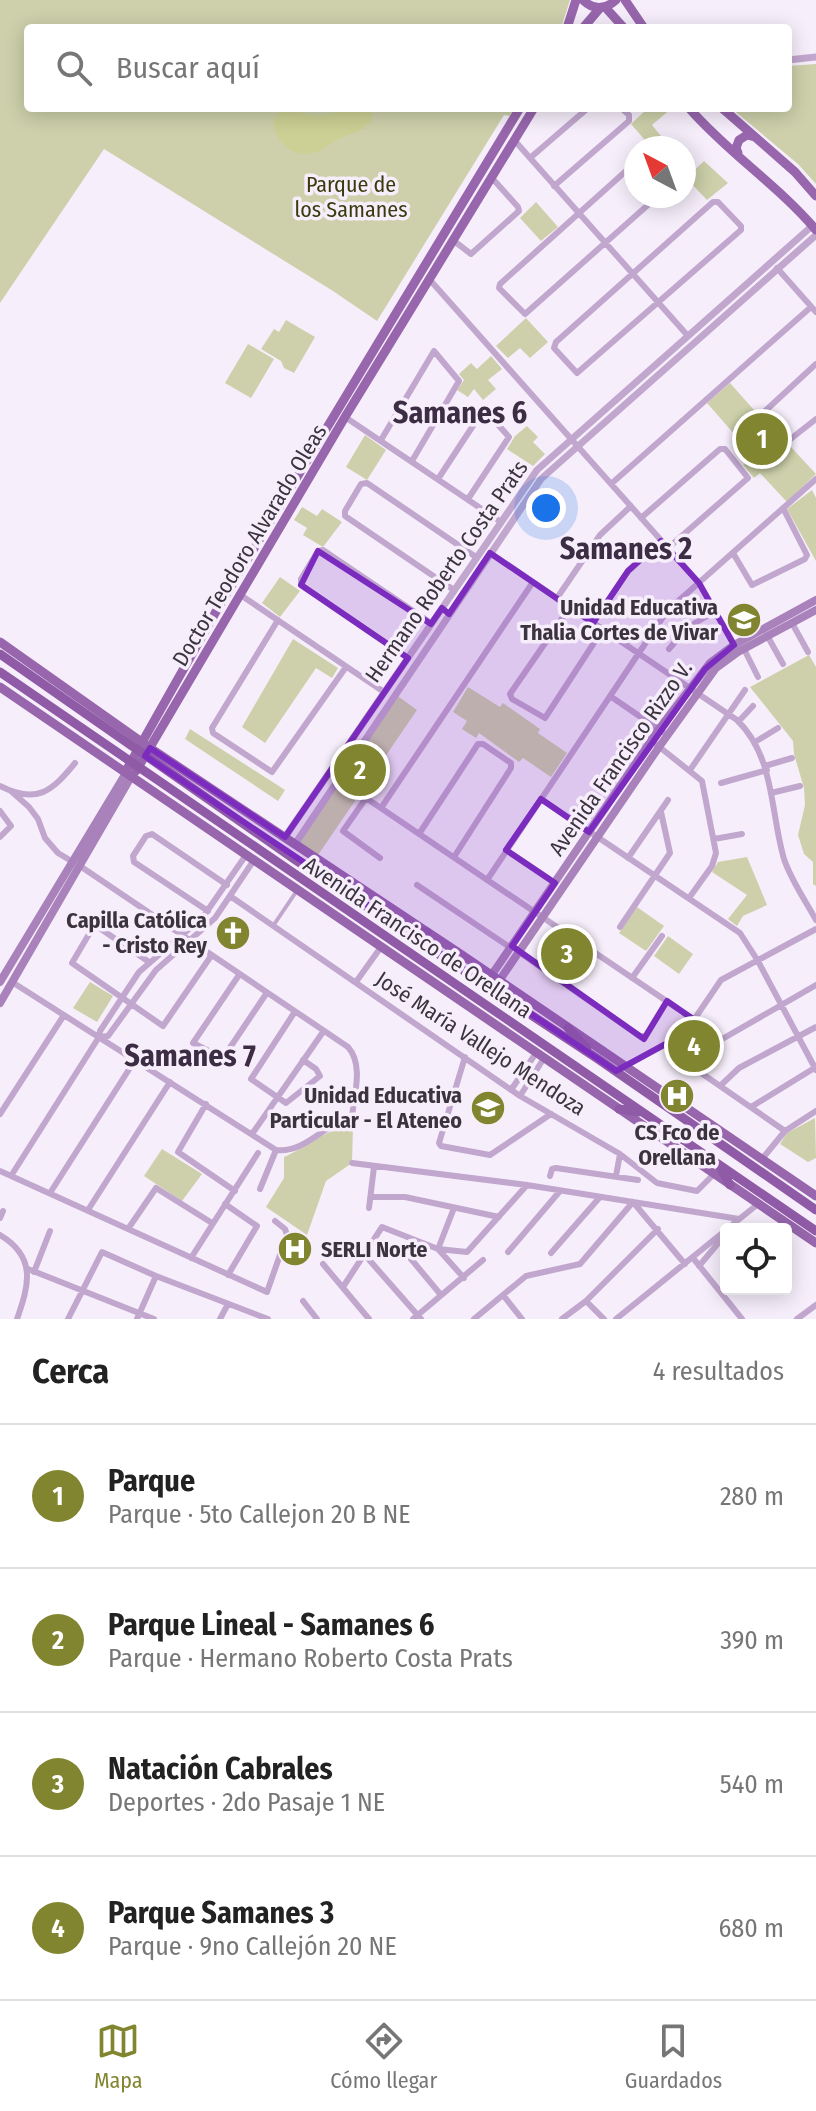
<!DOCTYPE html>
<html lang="es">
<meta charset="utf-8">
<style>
body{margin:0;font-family:"Fira Sans Condensed",sans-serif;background:#f2f2f2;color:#222}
.controls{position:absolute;right:24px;bottom:24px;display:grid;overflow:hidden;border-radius:8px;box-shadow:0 4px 20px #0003}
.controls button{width:72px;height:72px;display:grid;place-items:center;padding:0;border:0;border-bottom:2px solid #e0e0e0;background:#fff;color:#222;font:40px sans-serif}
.compass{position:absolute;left:624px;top:136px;width:72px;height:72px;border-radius:50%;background:#fff;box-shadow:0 4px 20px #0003;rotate:319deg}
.you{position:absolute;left:546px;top:508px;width:28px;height:28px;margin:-20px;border:6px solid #fff;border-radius:50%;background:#1a73e8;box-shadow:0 0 0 12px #1a73e833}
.badge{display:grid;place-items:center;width:52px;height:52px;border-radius:50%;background:#828530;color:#fff;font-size:26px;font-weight:700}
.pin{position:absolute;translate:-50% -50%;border:4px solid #fff;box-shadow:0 2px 8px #0006}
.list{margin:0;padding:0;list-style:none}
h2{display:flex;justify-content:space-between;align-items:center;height:104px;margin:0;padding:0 32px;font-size:34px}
h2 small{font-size:26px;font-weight:400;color:#767676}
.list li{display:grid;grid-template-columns:52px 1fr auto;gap:24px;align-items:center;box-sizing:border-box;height:144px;padding:0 32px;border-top:2px solid #e0e0e0}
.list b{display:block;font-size:30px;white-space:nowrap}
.list p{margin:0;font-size:26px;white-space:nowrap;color:#767676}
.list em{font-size:26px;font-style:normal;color:#767676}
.icon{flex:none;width:44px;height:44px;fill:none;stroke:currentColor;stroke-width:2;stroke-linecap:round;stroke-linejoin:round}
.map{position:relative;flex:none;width:816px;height:1319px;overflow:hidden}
.search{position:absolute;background:#fff;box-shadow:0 4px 20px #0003;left:24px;right:24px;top:24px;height:88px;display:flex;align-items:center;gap:20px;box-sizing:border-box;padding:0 28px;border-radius:8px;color:#767676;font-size:30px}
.sheet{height:680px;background:#fff}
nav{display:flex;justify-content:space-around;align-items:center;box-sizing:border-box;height:112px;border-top:2px solid #e0e0e0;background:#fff;font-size:22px;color:#767676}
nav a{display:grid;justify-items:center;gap:4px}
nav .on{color:#828530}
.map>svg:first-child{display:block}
</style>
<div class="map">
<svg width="816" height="1319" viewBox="0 0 816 1319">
<rect width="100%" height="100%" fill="#f7eefb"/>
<path fill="#cdd0aa" d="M0,0H570L561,28H28V108H515L510,116L504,115L377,321L333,291L104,149L0,303Z
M816,64V184L798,164L731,108H788V66Z
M648,108H672L652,125L661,136L650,146L631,124Z
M704,161L728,183L707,200L686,178Z
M536,202L558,227L541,241L520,218Z
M526,318L548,342L530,358L520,348L508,358L496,346Z
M286,320L315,337L294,373L284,368L281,361L261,349L274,329L279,332Z
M248,344L274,359L251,398L225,383Z
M491,356L502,369L488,380L496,389L483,400L474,389L468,397L457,390L464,380L459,374L471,363L477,369Z
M730,383L787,447L790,446L816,474L787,502L760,473L754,478L743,465L756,453L738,433L735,435L707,403Z
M527,426L538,437L533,442L545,454L533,466L507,449L515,436Z
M365,435L386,450L367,480L346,467Z
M812,490L816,498V561L787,509Z
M302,507L317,516L322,509L342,522L323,547L303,535L307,528L294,520Z
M280,577L300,591L280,617L262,603Z
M293,639L338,668L332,678L316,668L265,743L242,727Z
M809,655L816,667V886L813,884V862L804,854L798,835L805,805L804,788L794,754L793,741L750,687Z
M468,687L500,707L503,703L540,729L538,733L567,753L551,777L523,758L519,762L479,733L476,738L462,729L467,721L453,712Z
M395,694L417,710L316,858L295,844Z
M190,729L285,790L278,801L185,739Z
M747,857L767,905L743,916L737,926L728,919L747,895L712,872L718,862Z
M637,907L664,926L646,951L619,933Z
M668,936L693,954L679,974L654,956Z
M90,982L113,996L97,1022L73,1008Z
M698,1019L715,1042L692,1066L676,1051Z
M815,1118L816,1158L808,1162L780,1144L787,1133Z
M353,1125L352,1163L326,1181L307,1235L266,1207L284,1178V1157C306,1148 331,1126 353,1125Z
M162,1149L202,1174L182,1201L144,1176Z"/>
<path fill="#ccd094" d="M286,108L310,115H327L346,108H368L372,115L371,121C361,133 349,133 337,140C327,145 320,153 308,154C285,156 258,121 286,108Z"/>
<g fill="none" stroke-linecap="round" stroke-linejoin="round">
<path stroke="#c1a7ce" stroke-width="4" d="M273,926L296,892
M626,1066L681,1035"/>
<path stroke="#c1a7ce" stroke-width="6" d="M515,141L688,336
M653,148L657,145L661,148
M530,158L588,108
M636,162L500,284L499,288L525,314L658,196
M554,186L629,121V115L621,108
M713,202H718L741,226V230L577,373L554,348L556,342Z
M454,241L471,254L519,211L518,207L492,178
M777,268L816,312
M430,280L699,583L736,648
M816,364L763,413L788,441L816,419
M345,417L501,522
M381,440L434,351L459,381L412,461
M438,479L484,409L509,437L468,499
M611,484L811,307
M641,518L720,449H725L748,478L668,548
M490,553L737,720C775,757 770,811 784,859C791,880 805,900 816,920
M733,553L752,585L805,559L807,555L783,508
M454,590L345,516V511L361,484L367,483L476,557
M239,594L384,692
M557,598L600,535L631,506
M570,607L510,694L512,699L545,718L603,629
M278,620L212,728L213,733L272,772L346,667
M593,623L628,571L661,541
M792,623L808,652
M768,637L783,664
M669,649L687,628L715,611
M744,649L758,677
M408,658L301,585V579L318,551L323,550L431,623
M610,696L667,735
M739,721L753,706
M755,742L778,728
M657,745L702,781L716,853L712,866L689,898
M765,766L792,758
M690,770L745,690
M721,783L767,770
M0,786C37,805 52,791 75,763
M11,791L29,807L38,819L45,838L58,853L73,862
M771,793L800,786
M541,799L740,933L758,961L816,1070
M381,808L533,582
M0,811L11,826L0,837
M419,834L478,744H483L511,763V768L454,857
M714,839L742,834
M506,850L555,883
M246,855L203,917L139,972L100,1031L99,1037L108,1036L156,970L215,918L254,860
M380,858L343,831L366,798L693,1019
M628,858L668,800
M487,880L667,611L816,479
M417,885L511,948
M230,896L520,1096L620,1154L657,1183L697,1191L715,1173
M208,911L134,862L133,856L146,836L152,834L227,885
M620,927L670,853L661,812
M519,952L641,1037L646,1035L667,1001
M149,962L98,927L92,929L72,963L163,1026L211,956
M239,975L193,1043L223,1058L266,994
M632,978L662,936
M12,982L276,1150C305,1154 325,1123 352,1117C354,1095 364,1065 348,1047L80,866
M356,982L381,947
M294,1013L251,1079L286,1103L320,1076L316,1069L303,1060
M465,1057L439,1143L441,1146L490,1155L551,1114
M693,1068L717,1042L816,985
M720,1086L739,1068L816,1027
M511,1090L536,1053
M520,1096L544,1058
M206,1104L178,1152L235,1191
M751,1107L816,1067
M0,1114L64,1015
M785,1131L678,1057L674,1049L721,980L816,929
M252,1134L323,1032
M762,1159L785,1131L816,1111
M352,1163L527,1185L739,1219
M0,1171L267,1292L287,1235L285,1229L275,1221
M11,1176L99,1037
M550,1176L552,1169L556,1168L638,1180
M616,1176L620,1154
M260,1189L276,1150
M50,1193L135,1060
M371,1197H405L499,1217
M225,1204L257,1226L228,1275
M369,1208L374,1167
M454,1208L438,1249L464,1278
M88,1210L170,1082
M0,1218L3,1211
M128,1229L156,1188L212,1223
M727,1229L758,1204
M0,1235C37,1257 29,1285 17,1319
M508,1252L560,1191
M406,1253L441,1295
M551,1253L600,1197
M364,1254L421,1319
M191,1258L258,1153
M693,1258L742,1319
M323,1264L369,1319
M699,1266L725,1235
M28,1269L154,1319
M34,1272L50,1231
M343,1287L382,1227L438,1249L467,1252L527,1185
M503,1295L522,1319
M303,1301L317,1319
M68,1319L102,1252L156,1276L268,1319
M137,1319L156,1276
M220,1319L228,1304
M413,1319L483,1260
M474,1319L526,1276L580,1264L633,1202L685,1264
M562,1319L586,1301
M604,1319L586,1301L658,1229
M616,1319L726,1230
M797,1319L816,1305"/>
<path stroke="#c1a7ce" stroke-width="7" d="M788,60L816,57
M285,837L537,470L812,226
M295,844L541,479L816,235"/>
<path stroke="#a981bb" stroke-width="8" d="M491,976L659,729L710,663L734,645L816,600
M499,981L659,747L716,668L738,652L816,610
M0,982L126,773
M0,1003L131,777"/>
<path stroke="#9766ad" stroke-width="9" d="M583,0C593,10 605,10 616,0
M625,0L644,28
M605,7L624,28
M567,28L576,0
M583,28L600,8
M689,108C728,153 778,185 816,230
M722,108L795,172L816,196
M738,153L736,148L739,140L747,135L755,137
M0,642L150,748L459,953L816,1196
M0,687L816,1243
M127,769L218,608L520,108
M136,771L345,417L534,108"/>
<path stroke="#8f5aa6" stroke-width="9" d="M0,654L297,861L598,1059L816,1210
M0,672L816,1231
M407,931L427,932
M568,1028L587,1048
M619,1109L639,1112
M720,1167L730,1185"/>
</g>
<path fill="#7b2cbf" fill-opacity="0.2" stroke="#7b2cbf" stroke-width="6" stroke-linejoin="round" d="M661,541L699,583L734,645L705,669L589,832L541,799L506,850L555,883L512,946L644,1039L667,1001L693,1019L684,1034L616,1071L145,756L150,748L285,837L408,658L301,585L318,551L431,624L442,608L449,614L490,553L593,623L628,571Z"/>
<defs>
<g id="school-disc" transform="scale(1.8)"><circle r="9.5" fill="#828530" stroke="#f7eefb"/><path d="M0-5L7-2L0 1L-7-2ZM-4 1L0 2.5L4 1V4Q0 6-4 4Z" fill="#fff"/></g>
<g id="church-disc" transform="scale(1.8)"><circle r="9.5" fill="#828530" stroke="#f7eefb"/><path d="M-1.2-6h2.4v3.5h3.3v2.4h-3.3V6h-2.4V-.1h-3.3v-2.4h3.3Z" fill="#fff"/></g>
<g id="hospital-disc" transform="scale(1.8)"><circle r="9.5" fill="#828530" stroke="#f7eefb"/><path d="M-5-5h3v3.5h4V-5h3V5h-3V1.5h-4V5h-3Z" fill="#fff"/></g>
</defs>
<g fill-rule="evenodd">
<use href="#school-disc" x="744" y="620"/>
<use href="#church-disc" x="233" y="933"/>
<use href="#hospital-disc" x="677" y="1096"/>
<use href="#school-disc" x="488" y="1108"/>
<use href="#hospital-disc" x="295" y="1249"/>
</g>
<g text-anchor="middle" stroke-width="7" stroke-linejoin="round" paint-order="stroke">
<g font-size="22" fill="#3a3b0d" stroke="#f7eefb">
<text x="351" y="192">Parque de<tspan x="351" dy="25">los Samanes</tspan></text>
</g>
<g font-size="22" fill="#3b343f" stroke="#f7eefb">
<text transform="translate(249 545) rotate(-59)" y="8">Doctor Teodoro Alvarado Oleas</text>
<text transform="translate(446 571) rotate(-55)" y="8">Hermano Roberto Costa Prats</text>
<text transform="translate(620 758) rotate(-55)" y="8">Avenida Francisco Rizzo V.</text>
<text transform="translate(418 937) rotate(34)" y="8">Avenida Francisco de Orellana</text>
<text transform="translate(481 1043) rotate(33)" y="8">José María Vallejo Mendoza</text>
</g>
<g font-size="22" font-weight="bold" fill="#3b343f" stroke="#f7eefb" text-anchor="end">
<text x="718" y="615">Unidad Educativa<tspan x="718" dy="25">Thalia Cortes de Vivar</tspan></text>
<text x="207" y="928">Capilla Católica<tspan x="207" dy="25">- Cristo Rey</tspan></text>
<text x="462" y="1103">Unidad Educativa<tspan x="462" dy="25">Particular - El Ateneo</tspan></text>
<text x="677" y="1140" text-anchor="middle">CS Fco de<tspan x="677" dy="25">Orellana</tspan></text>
<text x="321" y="1257" text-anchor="start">SERLI Norte</text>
</g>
<g font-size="30" font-weight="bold" fill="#3c2c44" stroke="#f7eefb">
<text x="460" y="423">Samanes 6</text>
<text x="626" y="559">Samanes 2</text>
<text x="190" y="1066">Samanes 7</text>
</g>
</g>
</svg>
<div class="controls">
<button><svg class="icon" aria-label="locate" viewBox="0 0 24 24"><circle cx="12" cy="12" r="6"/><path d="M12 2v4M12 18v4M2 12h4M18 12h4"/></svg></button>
</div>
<svg class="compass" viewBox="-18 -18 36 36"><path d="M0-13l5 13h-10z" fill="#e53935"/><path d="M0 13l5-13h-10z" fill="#767676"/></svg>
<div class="you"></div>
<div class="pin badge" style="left:762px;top:439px">1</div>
<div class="pin badge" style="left:360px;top:770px">2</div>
<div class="pin badge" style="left:567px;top:954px">3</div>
<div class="pin badge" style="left:694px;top:1046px">4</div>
<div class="search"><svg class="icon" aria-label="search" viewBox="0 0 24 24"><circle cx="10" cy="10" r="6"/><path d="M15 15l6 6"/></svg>Buscar aquí</div>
</div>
<section class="sheet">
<h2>Cerca<small>4 resultados</small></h2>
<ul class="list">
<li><span class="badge">1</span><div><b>Parque</b><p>Parque · 5to Callejon 20 B NE</p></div><em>280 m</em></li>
<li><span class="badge">2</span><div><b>Parque Lineal - Samanes 6</b><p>Parque · Hermano Roberto Costa Prats</p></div><em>390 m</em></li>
<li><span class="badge">3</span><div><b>Natación Cabrales</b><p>Deportes · 2do Pasaje 1 NE</p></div><em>540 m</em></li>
<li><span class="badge">4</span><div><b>Parque Samanes 3</b><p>Parque · 9no Callejón 20 NE</p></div><em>680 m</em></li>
</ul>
</section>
<nav>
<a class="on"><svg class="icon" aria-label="map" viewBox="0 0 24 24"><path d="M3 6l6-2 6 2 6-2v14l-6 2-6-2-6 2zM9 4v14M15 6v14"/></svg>Mapa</a>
<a><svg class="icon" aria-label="directions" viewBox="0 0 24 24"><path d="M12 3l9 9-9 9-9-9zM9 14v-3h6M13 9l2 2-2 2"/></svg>Cómo llegar</a>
<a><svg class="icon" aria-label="saved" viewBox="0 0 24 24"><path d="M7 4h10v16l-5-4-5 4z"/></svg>Guardados</a>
</nav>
